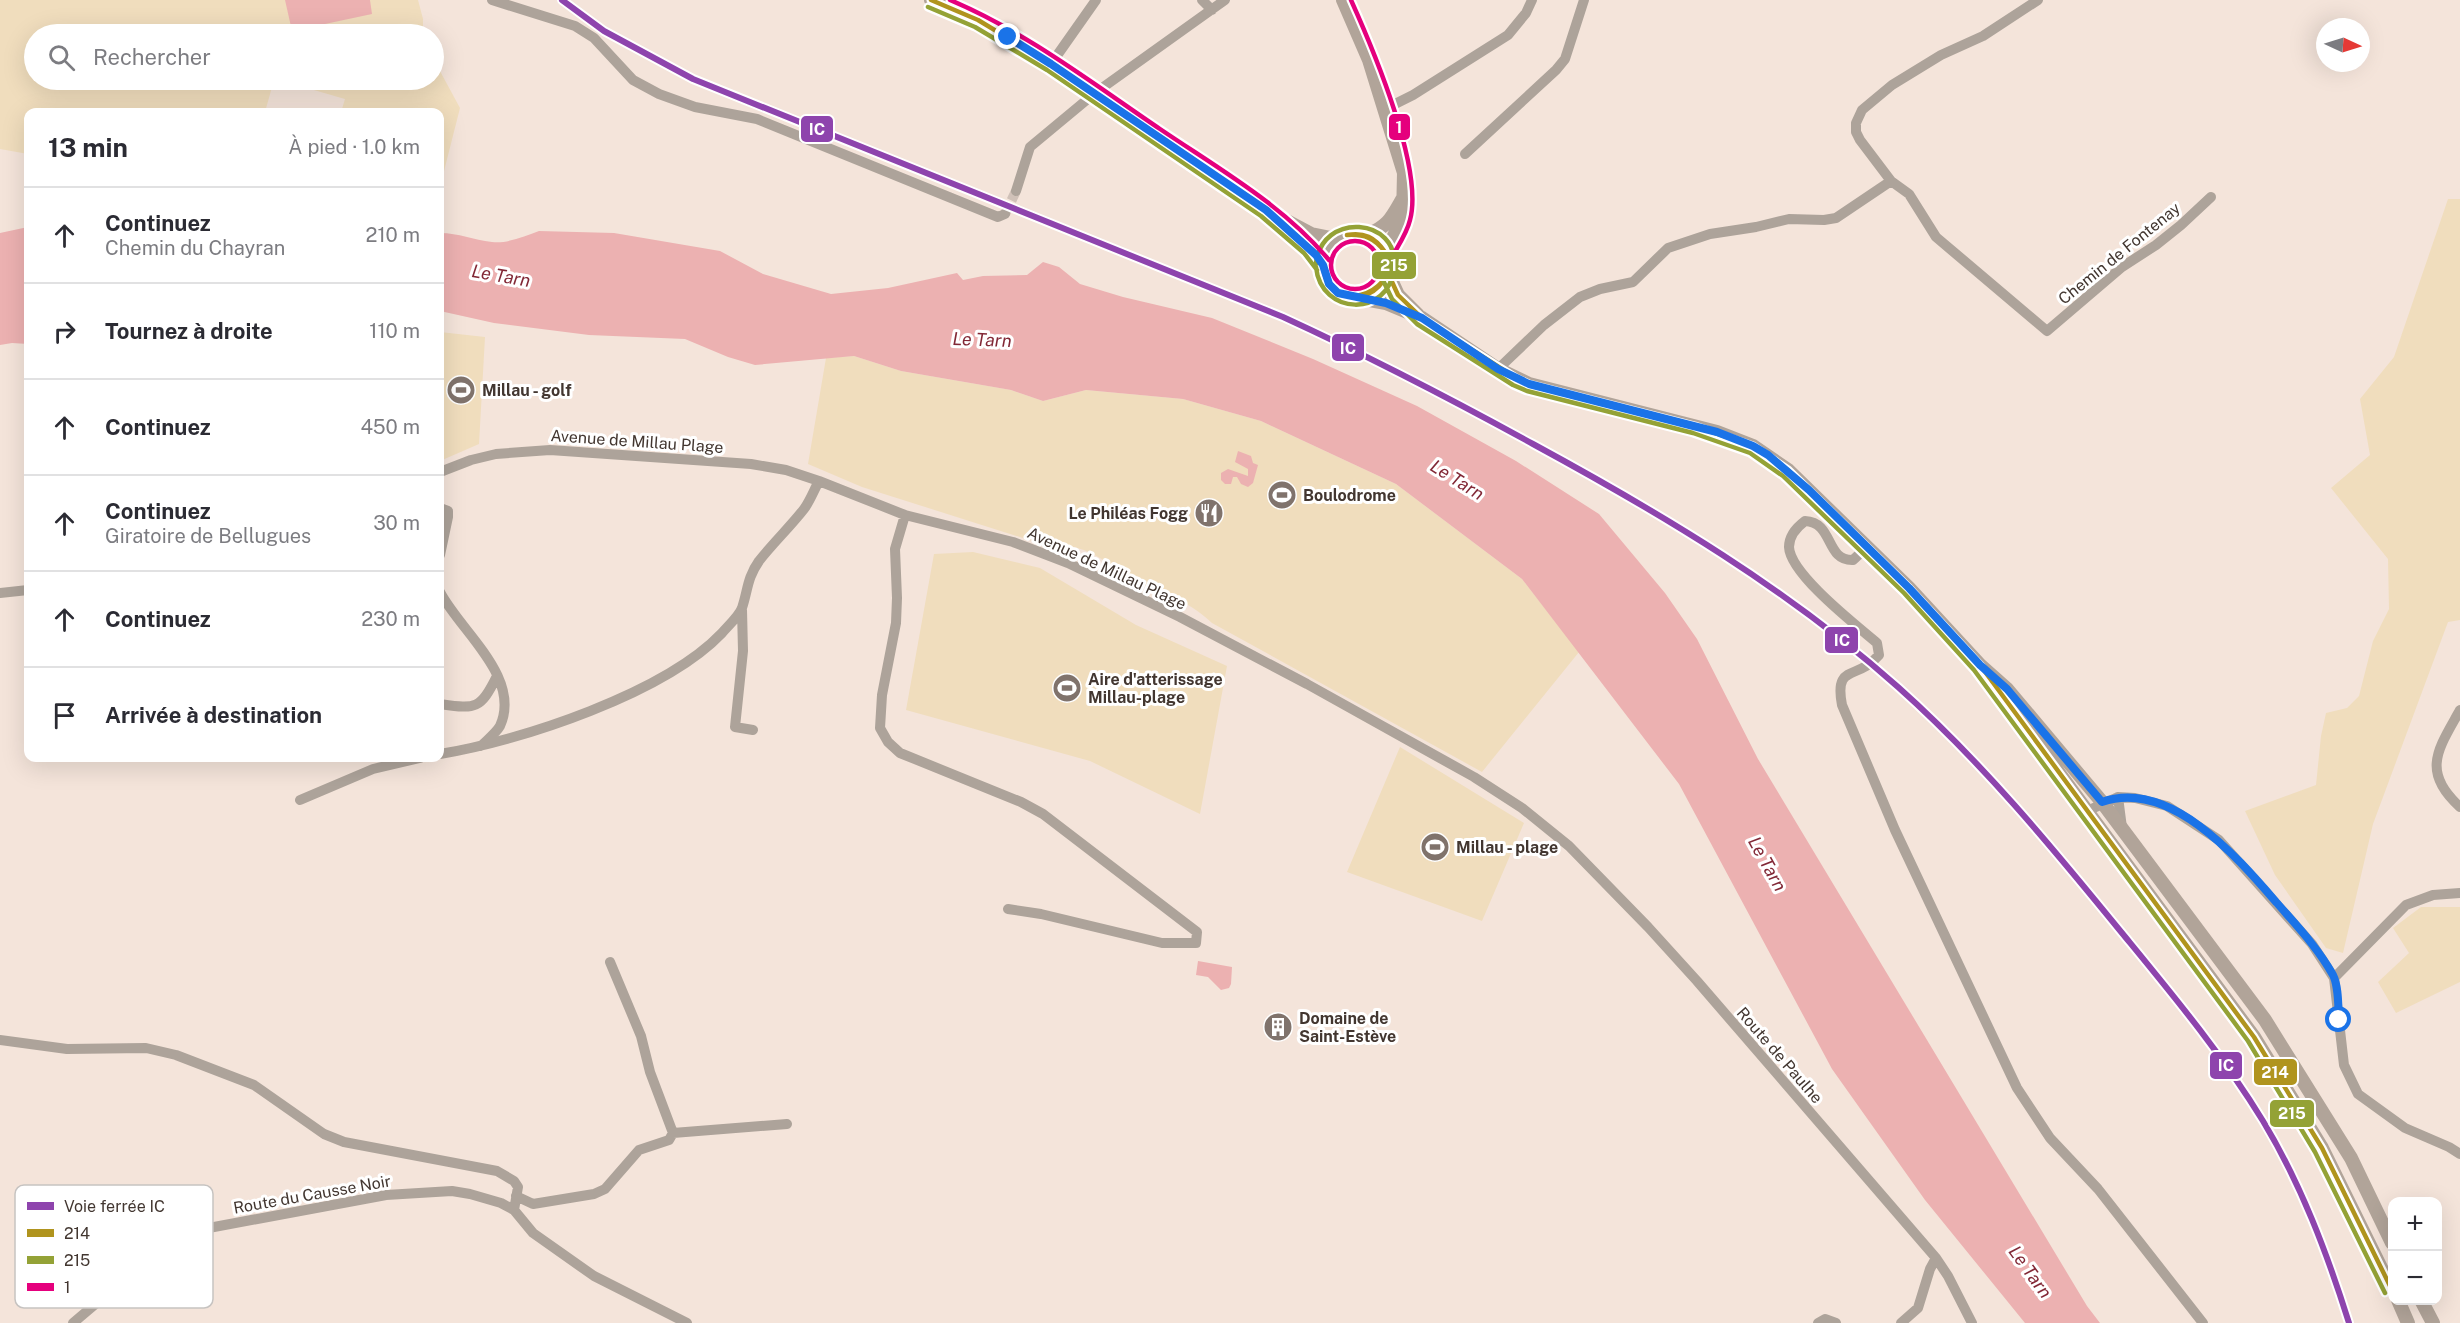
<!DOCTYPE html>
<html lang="fr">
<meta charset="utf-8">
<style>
body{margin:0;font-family:"Public Sans",sans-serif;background:#f2f2f3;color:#2b2b33}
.controls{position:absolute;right:18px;bottom:18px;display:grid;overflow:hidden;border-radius:12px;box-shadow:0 6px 24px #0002}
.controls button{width:54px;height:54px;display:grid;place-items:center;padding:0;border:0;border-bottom:2px solid #e1e1e2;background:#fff;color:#2b2b33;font:30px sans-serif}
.compass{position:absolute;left:2316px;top:18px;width:54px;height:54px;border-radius:50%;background:#fff;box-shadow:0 6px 24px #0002;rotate:94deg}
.stop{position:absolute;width:18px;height:18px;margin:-14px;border:4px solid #1a73e8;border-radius:50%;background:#fff}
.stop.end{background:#1a73e8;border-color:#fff;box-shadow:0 2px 6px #0008}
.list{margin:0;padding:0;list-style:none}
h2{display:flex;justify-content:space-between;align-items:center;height:78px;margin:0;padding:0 24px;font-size:26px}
h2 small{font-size:20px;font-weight:400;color:#7c7c81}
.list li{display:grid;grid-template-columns:39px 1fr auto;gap:18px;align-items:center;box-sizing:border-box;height:96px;padding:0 24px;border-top:2px solid #e1e1e2}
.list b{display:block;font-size:22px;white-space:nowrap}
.list p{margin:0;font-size:20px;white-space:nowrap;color:#7c7c81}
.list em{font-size:20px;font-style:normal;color:#7c7c81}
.icon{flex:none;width:33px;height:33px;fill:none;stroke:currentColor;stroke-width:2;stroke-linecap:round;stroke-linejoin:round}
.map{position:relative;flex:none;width:2460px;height:1323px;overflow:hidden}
.search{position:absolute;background:#fff;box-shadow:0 6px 24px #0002;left:24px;top:24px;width:420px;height:66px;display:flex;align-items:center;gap:15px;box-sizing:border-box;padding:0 21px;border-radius:33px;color:#7c7c81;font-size:22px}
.panel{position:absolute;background:#fff;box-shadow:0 6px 24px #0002;left:24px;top:108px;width:420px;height:654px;border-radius:12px}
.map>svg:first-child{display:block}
</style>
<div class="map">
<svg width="2460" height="1323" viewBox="0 0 2460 1323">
<rect width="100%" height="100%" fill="#f4e4da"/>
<path fill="#f0ddbd" d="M0,0H418L423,19V34H34V80H274L265,112H28V154L0,149Z
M434,60L460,108L442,179L440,178V112H341L345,99L279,80H434Z
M2448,199H2460V620L2448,622L2373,824L2343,953L2326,948L2275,875L2245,811L2316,785L2321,736L2326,713L2347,708L2359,696L2373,641L2389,609L2388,559L2331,488L2370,455L2360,399L2394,357Z
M440,332L485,337L479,444L440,461Z
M854,356L901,371L1011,390L1043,401L1086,390L1183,399L1261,421L1396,484L1522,579L1579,652L1482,772L1212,623C1190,602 1174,599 1148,587C1105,567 1097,543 1042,544L862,487L808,464L826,358Z
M973,552L1040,568L1136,625L1227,666L1200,814L1090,761L906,710L934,554Z
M1400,747L1524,823L1482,921L1347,872Z
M2421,907H2460V982L2396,1013L2378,982L2409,953L2393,928Z"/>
<path fill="#ecb1b1" d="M285,0H370L372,14L292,31Z
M28,227V344L12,343L0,345V233Z
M539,231L614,233L720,251L763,274L831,294L888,288L957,273L963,280L983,276L1027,275L1043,262L1059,267L1080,284L1123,297L1212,318L1313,359L1417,406L1516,461L1599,514L1665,593L1697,639L1758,759L2087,1306L2100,1323H2025L1925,1200L1832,1069L1679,784L1522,579L1396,484L1261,421L1183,399L1086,390L1043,401L1011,390L901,371L854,356L755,365L728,357L685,339L589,335L494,323L440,311V233C459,233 473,240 492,242C507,244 525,236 539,231Z
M1238,451L1251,456L1253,463L1258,465L1253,483L1248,487L1241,484L1237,477H1233L1231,484H1225L1221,480V473L1228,469L1248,476V469L1235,462Z
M1198,961L1232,967L1231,984L1229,988L1221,990L1208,977L1196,975Z"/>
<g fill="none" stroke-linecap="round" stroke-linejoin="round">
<path stroke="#d0c1b8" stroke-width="10" stroke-dasharray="10 5" stroke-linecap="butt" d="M1005,214L1016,191"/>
<path stroke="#ada39a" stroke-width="10" d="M492,0L575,26L594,38L633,80L659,94L695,107L757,119L998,217L1005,214
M1202,0L1212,10
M2038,0L1983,36L1941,55L1892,85L1862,110L1856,123V132L1860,140L1891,181L1909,194L1936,237L2047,331L2122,267L2156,245L2181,225L2211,197
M1051,64L1096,0
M1385,109L1413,95L1508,35L1526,13L1532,0
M1465,154L1556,70L1565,59L1584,0
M1016,191L1030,147L1095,93L1225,0
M1498,369L1544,325L1580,297L1600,289L1633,282L1668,248L1710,234L1756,227L1789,219L1824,220L1836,218L1891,181
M440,472L471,460L496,454L550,450L751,464L786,470L819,481L905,515L1013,542L1068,563L1180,617L1307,684L1474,777L1522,808L1569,846L1648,927L1697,981L1936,1258L1948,1276L1972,1323
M440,508L448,511V517L440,555
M905,515L895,549L897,598L896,623L882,695L880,728L888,742L900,753L1021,802L1043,814L1197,932L1196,943H1162L1041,914L1008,909
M1867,547L1853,560C1825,561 1834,522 1805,521C1797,527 1789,535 1789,547C1790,574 1856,625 1877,643L1879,655C1857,681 1834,663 1842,705L1895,830L2017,1088L2050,1138L2098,1189L2203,1323
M440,592C460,631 522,677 500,726C496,733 487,740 481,746
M0,593L28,590
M742,610L743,651L735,727L753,730
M440,704C476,709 480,710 497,676
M2460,710C2439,748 2420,771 2460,807
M440,754C521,741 665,693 722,633C728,626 739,616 742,608C748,590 747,578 759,561C773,543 790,527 804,509C810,501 814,490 819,481
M2118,797L2122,828
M300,800L373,769L420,758
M2087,811L2118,797L2135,798L2167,806L2219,840L2312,944L2334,978L2344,1065L2358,1094L2405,1128L2449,1147L2460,1154
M2334,978L2406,905L2433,895L2460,893
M0,1040L67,1049L146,1048L176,1055L254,1085L324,1134L344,1142L497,1171L514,1181L518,1187L514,1210
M673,1133L787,1124
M516,1196L533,1204L594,1194L605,1189L639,1150L669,1140L673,1133L650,1072L641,1036L610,962
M73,1323L165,1245L181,1236L198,1230L386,1195L452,1191L470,1194L501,1203L514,1210L533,1233L594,1276L687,1323
M1818,1323L1825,1319L1836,1323
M1901,1323L1918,1308L1930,1269L1936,1258"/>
<path stroke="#b1a499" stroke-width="14" d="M931,0L978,20L1023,45L1266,210L1311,234L1336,239
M1343,0L1369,60L1404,173L1403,218L1385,254
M1283,226C1294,236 1308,245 1317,257C1329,272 1326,302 1358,298C1389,294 1398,250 1369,237C1346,226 1327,242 1323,265
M1367,235C1389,226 1392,217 1403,198
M1387,271L1398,295L1418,315
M1359,298L1386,303L1422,318L1498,369L1529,384L1717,432L1753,446L1788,470L1909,588L1980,665L2007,689L2102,802L2265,1020L2351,1158L2392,1243
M1991,681L2254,1037L2322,1148L2392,1290
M2398,1300L2408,1323
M2421,1300L2433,1323"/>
<g stroke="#fff" stroke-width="9">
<path id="bus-1" d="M931,0L978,20L1051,64L1266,210L1309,248L1323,265
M1347,235C1364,232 1375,237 1385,252
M1347,235C1364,234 1375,238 1385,252
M1387,271L1398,295L1422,318L1516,378L1529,384L1695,426L1753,446L1788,470L1909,588L1980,665L2254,1037L2322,1148L2392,1290
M1333,289C1352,301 1370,296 1384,280
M1333,289C1352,301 1371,299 1384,280"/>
</g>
<g stroke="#fff" stroke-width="9">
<path id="bus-2" d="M928,7L975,27L1047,70L1261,216L1304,253L1317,270
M1316,264C1321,211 1400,217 1394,268C1389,318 1321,316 1316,267
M1380,274L1392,299L1417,324L1513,385L1527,391L1693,433L1750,453L1783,476L1904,593L1974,670L2248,1041L2315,1152L2385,1293"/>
</g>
<g stroke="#fff" stroke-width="9">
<path id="bus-3" d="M950,0C1026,32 1092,83 1160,129C1219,169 1283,205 1329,260
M1351,0C1373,49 1424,169 1410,220C1407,233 1398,246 1392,257
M1331 265a24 24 0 1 1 48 0a24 24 0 1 1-48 0Z"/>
</g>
<use href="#bus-1" stroke="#b0941e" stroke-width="4.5"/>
<use href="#bus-2" stroke="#94a236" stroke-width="4.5"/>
<use href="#bus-3" stroke="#e5007d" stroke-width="4.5"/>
<g stroke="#fff" stroke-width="10">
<path id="rail-1" d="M562,0L604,31L693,79L1283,317C1368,356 1451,399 1533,444C1662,514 1788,589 1898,687C1981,761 2052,847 2122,933C2172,994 2222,1054 2263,1121C2301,1184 2327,1253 2349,1323"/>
</g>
<use href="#rail-1" stroke="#8e44ad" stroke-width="6"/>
</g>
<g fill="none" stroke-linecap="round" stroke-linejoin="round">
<path stroke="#1a73e8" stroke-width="8" d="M1008,37L1051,64L1266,210L1316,255L1323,265L1329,284L1338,293L1386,303L1422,318L1498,369L1529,384L1717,432L1753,446L1768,455L1809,490L1909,588L1980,665L2007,689L2102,802C2170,778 2238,858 2277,903C2297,926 2318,948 2333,975C2339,987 2338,1007 2339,1020"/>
</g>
<defs>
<g id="stadium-disc" transform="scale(1.5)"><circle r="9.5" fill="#80736c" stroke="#fff"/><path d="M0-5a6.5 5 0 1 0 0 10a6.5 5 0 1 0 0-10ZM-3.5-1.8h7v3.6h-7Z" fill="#fff"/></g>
<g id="restaurant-disc" transform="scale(1.5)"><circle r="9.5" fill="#80736c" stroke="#fff"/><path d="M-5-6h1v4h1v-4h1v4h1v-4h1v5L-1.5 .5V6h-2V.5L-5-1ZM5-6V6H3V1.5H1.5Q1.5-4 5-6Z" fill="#fff"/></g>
<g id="building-disc" transform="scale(1.5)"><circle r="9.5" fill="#80736c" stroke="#fff"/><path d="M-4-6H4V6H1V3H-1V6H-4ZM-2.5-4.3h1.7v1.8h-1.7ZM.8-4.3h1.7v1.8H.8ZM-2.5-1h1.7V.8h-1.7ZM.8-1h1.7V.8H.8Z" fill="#fff"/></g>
</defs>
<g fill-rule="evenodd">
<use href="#stadium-disc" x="461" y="390"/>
<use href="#stadium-disc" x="1282" y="495"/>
<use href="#restaurant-disc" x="1209" y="513"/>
<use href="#stadium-disc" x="1067" y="688"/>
<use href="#stadium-disc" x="1435" y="847"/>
<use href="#building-disc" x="1278" y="1027"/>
</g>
<g text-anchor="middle" stroke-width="6" stroke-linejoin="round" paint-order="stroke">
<g font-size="16" fill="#423630" stroke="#fff">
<text transform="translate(2119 253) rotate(-39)" y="6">Chemin de Fontenay</text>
<text transform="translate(637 441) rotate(4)" y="6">Avenue de Millau Plage</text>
<text transform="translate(1107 568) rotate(25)" y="6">Avenue de Millau Plage</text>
<text transform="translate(1780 1055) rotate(49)" y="6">Route de Paulhe</text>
<text transform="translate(312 1194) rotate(-10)" y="6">Route du Causse Noir</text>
</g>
<g font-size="16" font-weight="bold" fill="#423630" stroke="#fff" text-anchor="start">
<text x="482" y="396">Millau - golf</text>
<text x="1303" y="501">Boulodrome</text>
<text x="1188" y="519" text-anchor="end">Le Philéas Fogg</text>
<text x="1088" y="685">Aire d'atterissage<tspan x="1088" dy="18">Millau-plage</tspan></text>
<text x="1456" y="853">Millau - plage</text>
<text x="1299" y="1024">Domaine de<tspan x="1299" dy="18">Saint-Estève</tspan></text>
</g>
<g font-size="18" font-style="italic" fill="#822836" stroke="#fff">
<text transform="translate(501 276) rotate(10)" y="6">Le Tarn</text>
<text transform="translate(982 340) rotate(2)" y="6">Le Tarn</text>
<text transform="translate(1457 480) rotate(32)" y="6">Le Tarn</text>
<text transform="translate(1767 864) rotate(61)" y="6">Le Tarn</text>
<text transform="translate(2030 1272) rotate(54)" y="6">Le Tarn</text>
</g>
</g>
<rect x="15" y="1185" width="198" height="123" rx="9" fill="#fff" stroke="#c6c3c1" stroke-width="1.5"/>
<rect x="27" y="1202" width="27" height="8" fill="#8e44ad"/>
<rect x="27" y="1229" width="27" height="8" fill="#b0941e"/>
<rect x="27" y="1256" width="27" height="8" fill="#94a236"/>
<rect x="27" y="1283" width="27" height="8" fill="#e5007d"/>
<g font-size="16" fill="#423630">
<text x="64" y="1212">Voie ferrée IC</text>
<text x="64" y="1239">214</text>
<text x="64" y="1266">215</text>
<text x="64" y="1293">1</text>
</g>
<g stroke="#fff" stroke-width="2">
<rect x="1388" y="113" width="23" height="28" rx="6" fill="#e5007d"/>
<rect x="800" y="115" width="34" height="28" rx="6" fill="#8e44ad"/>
<rect x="1371" y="251" width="46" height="29" rx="6" fill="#94a236"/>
<rect x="1331" y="333" width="34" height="29" rx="6" fill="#8e44ad"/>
<rect x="1824" y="626" width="35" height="28" rx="6" fill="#8e44ad"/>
<rect x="2209" y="1051" width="34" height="29" rx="6" fill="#8e44ad"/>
<rect x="2253" y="1058" width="45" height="28" rx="6" fill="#b0941e"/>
<rect x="2269" y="1099" width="46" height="29" rx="6" fill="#94a236"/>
</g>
<g font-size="16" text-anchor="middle" font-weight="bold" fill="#fff">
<text x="1399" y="133">1</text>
<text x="817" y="135">IC</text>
<text x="1394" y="271">215</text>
<text x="1348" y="354">IC</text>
<text x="1842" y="646">IC</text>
<text x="2226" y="1071">IC</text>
<text x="2275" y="1078">214</text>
<text x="2292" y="1119">215</text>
</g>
</svg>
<div class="controls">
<button>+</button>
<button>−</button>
</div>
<svg class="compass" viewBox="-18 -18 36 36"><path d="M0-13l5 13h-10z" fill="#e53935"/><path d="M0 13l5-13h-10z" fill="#7c7c81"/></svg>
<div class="stop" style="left:2339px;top:1020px"></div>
<div class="stop end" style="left:1008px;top:37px"></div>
<div class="search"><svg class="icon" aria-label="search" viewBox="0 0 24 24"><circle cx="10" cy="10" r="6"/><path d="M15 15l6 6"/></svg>Rechercher</div>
<section class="panel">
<h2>13 min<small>À pied · 1.0 km</small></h2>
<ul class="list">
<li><svg class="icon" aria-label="ahead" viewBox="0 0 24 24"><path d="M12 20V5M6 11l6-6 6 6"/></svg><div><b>Continuez</b><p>Chemin du Chayran</p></div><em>210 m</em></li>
<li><svg class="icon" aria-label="right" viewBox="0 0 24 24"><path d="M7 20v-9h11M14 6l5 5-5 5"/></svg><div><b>Tournez à droite</b></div><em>110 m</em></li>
<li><svg class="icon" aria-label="ahead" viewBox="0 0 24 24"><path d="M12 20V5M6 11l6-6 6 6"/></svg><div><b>Continuez</b></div><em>450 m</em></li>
<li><svg class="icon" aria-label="ahead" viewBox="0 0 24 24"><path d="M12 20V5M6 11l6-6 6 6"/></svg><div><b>Continuez</b><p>Giratoire de Bellugues</p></div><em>30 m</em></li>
<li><svg class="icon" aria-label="ahead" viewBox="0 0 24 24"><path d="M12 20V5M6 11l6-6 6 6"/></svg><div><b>Continuez</b></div><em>230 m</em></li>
<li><svg class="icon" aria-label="arrive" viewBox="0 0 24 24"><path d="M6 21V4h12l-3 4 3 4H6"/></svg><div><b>Arrivée à destination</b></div></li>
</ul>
</section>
</div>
